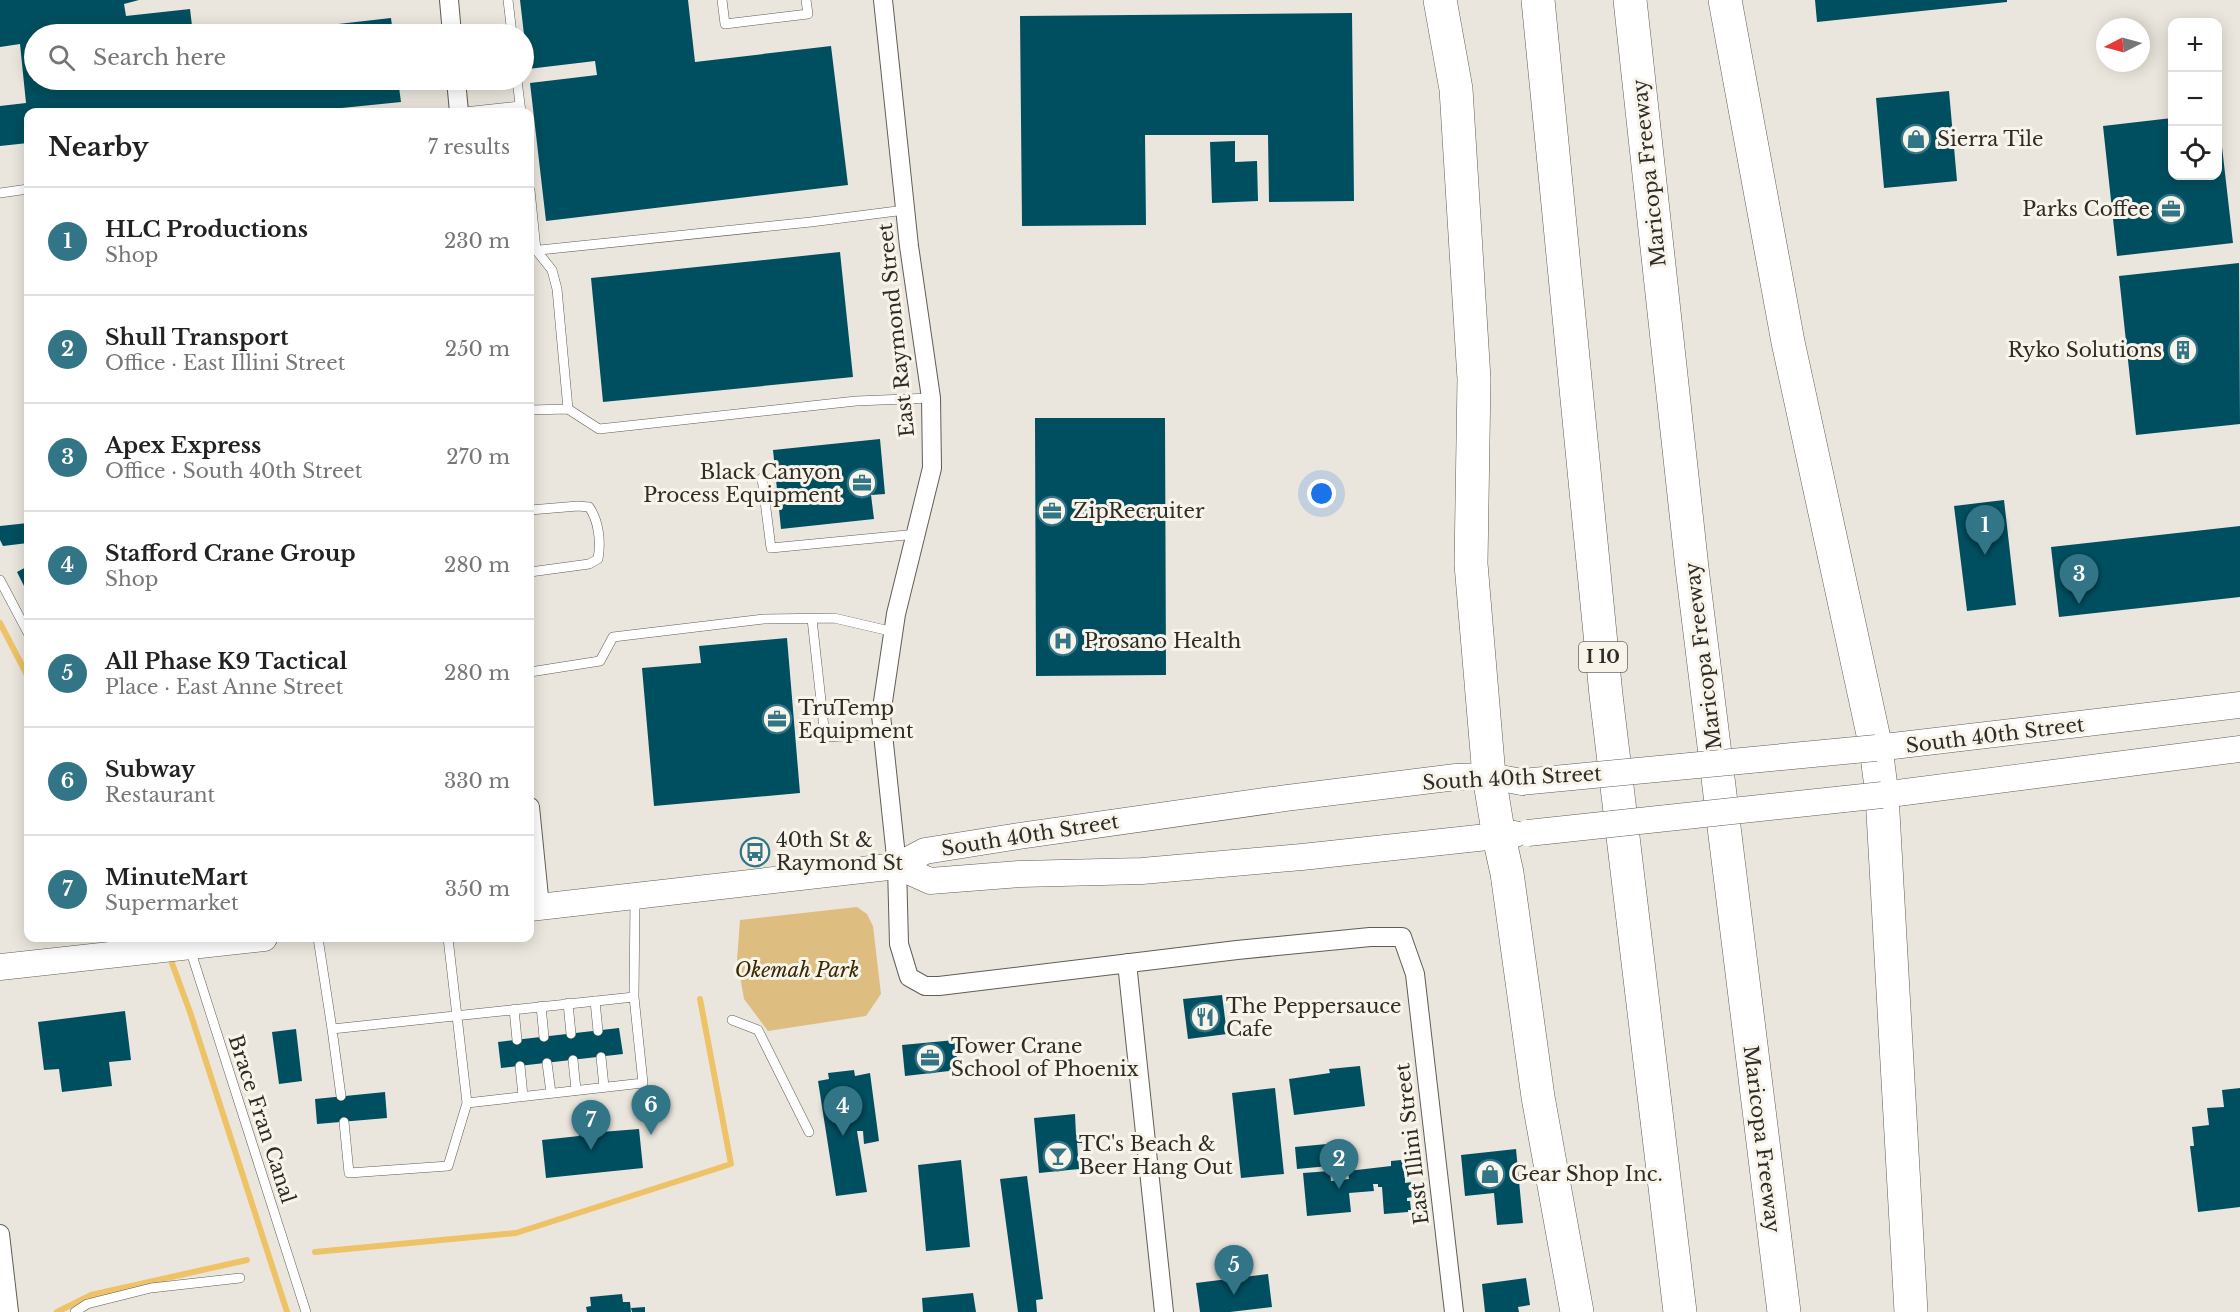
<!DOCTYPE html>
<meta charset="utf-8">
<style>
body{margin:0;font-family:"Libre Baskerville",serif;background:#f2f2f2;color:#222}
.controls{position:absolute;right:18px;top:18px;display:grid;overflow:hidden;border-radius:12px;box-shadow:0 3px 15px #0003}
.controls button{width:54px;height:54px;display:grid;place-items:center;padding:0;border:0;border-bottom:2px solid #e0e0e0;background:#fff;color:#222;font:30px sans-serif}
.compass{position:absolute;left:2096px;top:18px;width:54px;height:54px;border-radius:50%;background:#fff;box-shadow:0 3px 15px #0003;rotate:264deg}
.you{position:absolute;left:1322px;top:494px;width:21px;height:21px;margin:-15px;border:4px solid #fff;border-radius:50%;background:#1a73e8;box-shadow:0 0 0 9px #1a73e833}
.badge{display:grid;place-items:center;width:39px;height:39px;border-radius:50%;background:#327586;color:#fff;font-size:20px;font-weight:700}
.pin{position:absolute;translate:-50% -50px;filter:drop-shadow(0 2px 3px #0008)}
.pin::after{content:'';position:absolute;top:32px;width:21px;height:18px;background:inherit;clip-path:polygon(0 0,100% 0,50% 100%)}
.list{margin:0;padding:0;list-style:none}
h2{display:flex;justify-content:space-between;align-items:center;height:78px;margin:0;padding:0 24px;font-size:26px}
h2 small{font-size:20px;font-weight:400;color:#767676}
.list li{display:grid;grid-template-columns:39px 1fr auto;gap:18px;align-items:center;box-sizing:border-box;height:108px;padding:0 24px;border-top:2px solid #e0e0e0}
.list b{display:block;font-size:22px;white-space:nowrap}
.list p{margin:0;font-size:20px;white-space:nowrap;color:#767676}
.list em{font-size:20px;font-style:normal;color:#767676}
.icon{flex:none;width:33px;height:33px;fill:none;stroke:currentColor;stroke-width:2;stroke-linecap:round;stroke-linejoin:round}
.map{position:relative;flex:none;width:2240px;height:1312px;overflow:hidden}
.search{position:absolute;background:#fff;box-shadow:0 3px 15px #0003;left:24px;top:24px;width:510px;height:66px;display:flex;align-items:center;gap:15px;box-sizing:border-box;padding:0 21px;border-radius:33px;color:#767676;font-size:22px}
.panel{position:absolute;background:#fff;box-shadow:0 3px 15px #0003;left:24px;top:108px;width:510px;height:834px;border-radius:12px}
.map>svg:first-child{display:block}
</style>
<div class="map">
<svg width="2240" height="1312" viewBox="0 0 2240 1312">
<rect width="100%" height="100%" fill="#ebe6dd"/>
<path fill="#ddbe80" d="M857,907L867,914L873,926L881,994L866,1016L768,1031L744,999L737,960L740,920Z"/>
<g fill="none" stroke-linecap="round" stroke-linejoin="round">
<path stroke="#eec368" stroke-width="6" d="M0,623L28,677
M169,955L190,1012L287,1312
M315,1252L516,1233L731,1164L700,999
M57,1312L91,1295L247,1260"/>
</g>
<path fill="#004f60" d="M0,0H139L124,4L126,16L190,9L193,34H34V80H398L401,102L302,112H28V143L0,146V106L26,103L20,44L0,47Z
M520,0H688L695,62L831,46L848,185L546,221L530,83L597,75L595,61L528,69Z
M1815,0H2007V2L1817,22Z
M1352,13L1354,201L1269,202L1268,135H1145L1146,225L1022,226L1020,16Z
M391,18L393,34H259V33Z
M1949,91L1957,181L1884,188L1876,98Z
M2218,112L2233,243L2117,256L2103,126L2172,118V176H2218Z
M1235,141V162L1257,161L1258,201L1212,203L1210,142Z
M840,252L853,377L603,402L591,278Z
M2239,263L2240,424L2136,435L2119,276Z
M1035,418H1165L1166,675L1036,676Z
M880,439L885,494L871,495L874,519L781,529L773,450Z
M2004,500L2016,605L1967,611L1954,506Z
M28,523V543L3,546L0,540V526Z
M2240,526V597L2059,617L2051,547Z
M28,566V594L17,572Z
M787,638L800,793L654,806L642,668L701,663L699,646Z
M1222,995L1227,1034L1188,1039L1183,999Z
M125,1011L131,1060L109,1062L112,1086L62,1092L59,1069L44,1070L38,1022Z
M619,1028L623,1054L501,1068L498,1042Z
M296,1029L302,1081L279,1084L272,1032Z
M955,1040L958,1070L905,1076L902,1045Z
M1360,1066L1365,1106L1294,1115L1289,1079L1330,1073L1329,1069Z
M854,1070L855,1076L870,1073L879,1141L864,1144L863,1131H857L867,1192L836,1196L818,1081L829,1079L828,1073Z
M1275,1088L1284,1174L1241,1178L1232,1093Z
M2240,1088V1207L2198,1212L2190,1146H2194L2192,1127L2209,1125L2207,1108L2224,1107L2222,1090Z
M385,1092L387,1118L317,1124L315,1099Z
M1075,1114L1076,1135L1082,1134V1143H1077L1079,1169L1039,1173L1034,1118Z
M600,1127L601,1132L639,1129L643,1168L546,1178L542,1140L579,1136L578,1129Z
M1348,1142L1350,1164L1297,1169L1295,1147Z
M1516,1149L1523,1223L1497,1225L1494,1193L1465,1196L1461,1155Z
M961,1160L970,1247L926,1251L918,1165Z
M1401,1160L1402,1163H1405V1183L1412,1182L1413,1197L1407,1198V1201H1410L1411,1210H1408V1212L1384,1214L1382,1187H1378V1184H1373L1374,1191L1349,1193L1351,1212L1307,1216L1303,1173L1330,1171L1331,1181L1349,1179L1348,1171L1391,1166V1161Z
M1027,1176L1043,1299L1036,1300L1037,1312H1018L1000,1179Z
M1268,1274L1272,1307L1230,1312H1200L1196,1283Z
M1526,1278L1530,1305L1518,1307L1519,1312H1485L1482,1284Z
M973,1293L976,1312H923L922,1298Z
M622,1294L623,1302H630L631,1312H587L586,1307L591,1306L590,1297Z
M645,1307V1312H632L631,1308Z"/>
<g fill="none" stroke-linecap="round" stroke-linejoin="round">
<g stroke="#615d55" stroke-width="10">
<path id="service" d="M508,0L512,34
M722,0L725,24L808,14L806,0
M517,80L521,112
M464,112L520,106
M530,190L536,250L552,270L557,289L568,409
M0,193L28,189
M530,251L811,222L905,210
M530,410L568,409L599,429L856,401L931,398
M762,478L771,548L917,534
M530,510L578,506L589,507C599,521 601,542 598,559L589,564L530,572
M0,580L28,633
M812,619L825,737L883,734
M530,672L600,661L613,637L764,619L834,618L894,632
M318,938L332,1029L634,997
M448,938L467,1103L643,1083L634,997L635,899
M190,949L306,1312
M595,1001L598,1031
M568,1003L571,1034
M541,1006L544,1037
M514,1009L517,1040
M732,1020L758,1030L809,1132
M332,1029L341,1096
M601,1057L604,1087
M573,1060L576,1090
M547,1063L551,1093
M520,1066L523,1096
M344,1122L349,1173L448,1166L467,1103
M75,1312L87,1304L151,1288L240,1278"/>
</g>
<g stroke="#615d55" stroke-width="20">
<path id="minor" d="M449,0L452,34
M883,0L909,246L931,398L932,468L896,614L881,715L897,866L899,944L909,977L925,986H939L1237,950L1370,937H1402L1415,974L1454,1312
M456,80L459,112
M530,807L540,907
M1127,963L1164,1312
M0,1234L9,1312"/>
</g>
<g stroke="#615d55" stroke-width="27">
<path id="secondary" d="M1876,748L2240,705
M1882,795L2240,749
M897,866L930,881L1020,874L1142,871L1302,857L1515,834
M530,908L897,866L925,851L1019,836L1286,798L1456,777L1489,776L1522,782
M0,967L264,938"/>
</g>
<g stroke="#615d55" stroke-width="34">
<path id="motorway" d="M1440,0L1456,89L1474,379L1471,564L1489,776L1499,837L1507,873L1538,1097L1577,1312
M1538,0L1606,695L1680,1312
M1630,0L1692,568L1784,1312
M1725,0L1788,342L1876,748L1882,795L1911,1312"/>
</g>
<use href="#service" stroke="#fff" stroke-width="9"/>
<use href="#minor" stroke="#fff" stroke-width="18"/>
<use href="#secondary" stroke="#fff" stroke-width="26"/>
<use href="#motorway" stroke="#fff" stroke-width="33"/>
<g stroke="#615d55" stroke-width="27" stroke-linecap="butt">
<path id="secondary-bridge" d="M1522,782L1876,748
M1528,833L1882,795"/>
</g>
<use href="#secondary-bridge" stroke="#fff" stroke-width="26"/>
</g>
<defs>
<g id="shop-ring" transform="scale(1.5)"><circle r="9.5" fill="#f8f4ea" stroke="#327586" stroke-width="1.5"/><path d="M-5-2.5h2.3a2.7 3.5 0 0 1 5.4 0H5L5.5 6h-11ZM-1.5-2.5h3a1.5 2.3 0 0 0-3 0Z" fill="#327586"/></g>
<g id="office-ring" transform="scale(1.5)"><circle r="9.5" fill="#f8f4ea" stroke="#327586" stroke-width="1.5"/><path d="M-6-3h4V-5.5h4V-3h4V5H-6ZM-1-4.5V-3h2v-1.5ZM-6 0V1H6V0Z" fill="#327586"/></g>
<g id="building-ring" transform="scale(1.5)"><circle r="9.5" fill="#f8f4ea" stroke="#327586" stroke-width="1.5"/><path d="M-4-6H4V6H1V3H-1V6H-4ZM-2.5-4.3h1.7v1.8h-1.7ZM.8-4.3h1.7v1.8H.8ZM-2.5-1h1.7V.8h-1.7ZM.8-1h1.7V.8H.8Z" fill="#327586"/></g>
<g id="hospital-ring" transform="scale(1.5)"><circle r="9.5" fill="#f8f4ea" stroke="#327586" stroke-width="1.5"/><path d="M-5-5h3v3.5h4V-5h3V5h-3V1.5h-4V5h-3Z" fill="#327586"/></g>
<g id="bus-ring" transform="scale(1.5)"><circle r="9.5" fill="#f8f4ea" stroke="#327586" stroke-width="1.5"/><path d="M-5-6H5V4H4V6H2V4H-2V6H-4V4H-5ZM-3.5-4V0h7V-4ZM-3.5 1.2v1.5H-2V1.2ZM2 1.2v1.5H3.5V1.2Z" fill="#327586"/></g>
<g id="restaurant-ring" transform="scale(1.5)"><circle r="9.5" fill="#f8f4ea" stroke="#327586" stroke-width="1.5"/><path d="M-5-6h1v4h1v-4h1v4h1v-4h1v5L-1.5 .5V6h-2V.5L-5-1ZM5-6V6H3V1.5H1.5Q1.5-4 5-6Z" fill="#327586"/></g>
<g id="bar-ring" transform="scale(1.5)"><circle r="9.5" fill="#f8f4ea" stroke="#327586" stroke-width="1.5"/><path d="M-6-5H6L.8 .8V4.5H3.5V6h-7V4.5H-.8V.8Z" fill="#327586"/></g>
</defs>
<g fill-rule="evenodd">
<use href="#shop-ring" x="1916" y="139"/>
<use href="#office-ring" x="2171" y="209"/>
<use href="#building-ring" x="2183" y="350"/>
<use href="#office-ring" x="862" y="483"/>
<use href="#office-ring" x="1052" y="511"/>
<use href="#hospital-ring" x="1063" y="641"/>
<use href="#office-ring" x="777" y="719"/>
<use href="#bus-ring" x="755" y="852"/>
<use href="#restaurant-ring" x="1205" y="1017"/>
<use href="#office-ring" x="930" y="1058"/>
<use href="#bar-ring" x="1058" y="1156"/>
<use href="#shop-ring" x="1490" y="1174"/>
</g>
<g text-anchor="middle" stroke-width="6" stroke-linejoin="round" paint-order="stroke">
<rect fill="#f8f4ea" stroke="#6b6863" stroke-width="1.5" x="1579" y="642" width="48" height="30" rx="4.5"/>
<g font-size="18" font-weight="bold" fill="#2e2c29">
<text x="1603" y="663">I 10</text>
</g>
<g font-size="20" fill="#2e2c29" stroke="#f8f4ea" text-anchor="start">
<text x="1937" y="146">Sierra Tile</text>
<text x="2150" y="216" text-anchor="end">Parks Coffee</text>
<text x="2162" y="357" text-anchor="end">Ryko Solutions</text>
<text x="841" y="479" text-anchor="end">Black Canyon<tspan x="841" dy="23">Process Equipment</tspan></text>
<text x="1073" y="518">ZipRecruiter</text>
<text x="1084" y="648">Prosano Health</text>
<text x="798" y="715">TruTemp<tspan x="798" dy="23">Equipment</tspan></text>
<text x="776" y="847">40th St &amp;<tspan x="776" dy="23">Raymond St</tspan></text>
<text x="1226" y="1013">The Peppersauce<tspan x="1226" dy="23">Cafe</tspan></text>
<text x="951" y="1053">Tower Crane<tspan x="951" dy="23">School of Phoenix</tspan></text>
<text x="1079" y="1151">TC's Beach &amp;<tspan x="1079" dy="23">Beer Hang Out</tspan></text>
<text x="1511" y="1181">Gear Shop Inc.</text>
</g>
<g font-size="20" fill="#2e2c29" stroke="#f8f4ea">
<text transform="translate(1649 173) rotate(-96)" y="7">Maricopa Freeway</text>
<text transform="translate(896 330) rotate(-96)" y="7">East Raymond Street</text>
<text transform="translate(1703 656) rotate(-97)" y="7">Maricopa Freeway</text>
<text transform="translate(1995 735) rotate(-7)" y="7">South 40th Street</text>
<text transform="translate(1512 778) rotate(-3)" y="7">South 40th Street</text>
<text transform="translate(1030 835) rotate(-9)" y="7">South 40th Street</text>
<text transform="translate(262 1119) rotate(72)" y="7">Brace Fran Canal</text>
<text transform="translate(1762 1139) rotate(83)" y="7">Maricopa Freeway</text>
<text transform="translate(1412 1144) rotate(-97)" y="7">East Illini Street</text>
</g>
<g font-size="20" font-style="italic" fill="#3a2900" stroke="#f8f4ea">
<text x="797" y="977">Okemah Park</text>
</g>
</g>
</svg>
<div class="controls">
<button>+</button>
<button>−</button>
<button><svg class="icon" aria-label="locate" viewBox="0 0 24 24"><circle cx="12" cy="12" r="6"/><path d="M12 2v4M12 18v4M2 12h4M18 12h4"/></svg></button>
</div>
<svg class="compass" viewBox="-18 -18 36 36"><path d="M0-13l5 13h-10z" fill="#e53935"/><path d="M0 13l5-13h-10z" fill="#767676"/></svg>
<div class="you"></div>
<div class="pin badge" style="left:1985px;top:555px">1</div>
<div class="pin badge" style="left:1339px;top:1189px">2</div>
<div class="pin badge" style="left:2079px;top:604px">3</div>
<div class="pin badge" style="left:843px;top:1136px">4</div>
<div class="pin badge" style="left:1234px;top:1295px">5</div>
<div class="pin badge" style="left:651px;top:1135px">6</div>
<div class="pin badge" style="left:591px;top:1150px">7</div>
<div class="search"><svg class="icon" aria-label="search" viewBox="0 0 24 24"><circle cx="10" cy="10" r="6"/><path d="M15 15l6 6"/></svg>Search here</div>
<section class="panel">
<h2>Nearby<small>7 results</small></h2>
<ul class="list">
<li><span class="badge">1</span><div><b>HLC Productions</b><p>Shop</p></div><em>230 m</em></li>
<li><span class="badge">2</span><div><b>Shull Transport</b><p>Office · East Illini Street</p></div><em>250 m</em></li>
<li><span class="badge">3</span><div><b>Apex Express</b><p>Office · South 40th Street</p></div><em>270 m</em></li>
<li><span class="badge">4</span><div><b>Stafford Crane Group</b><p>Shop</p></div><em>280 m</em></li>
<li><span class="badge">5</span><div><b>All Phase K9 Tactical</b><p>Place · East Anne Street</p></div><em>280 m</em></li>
<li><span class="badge">6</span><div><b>Subway</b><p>Restaurant</p></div><em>330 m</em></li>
<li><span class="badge">7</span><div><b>MinuteMart</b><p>Supermarket</p></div><em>350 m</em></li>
</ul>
</section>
</div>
